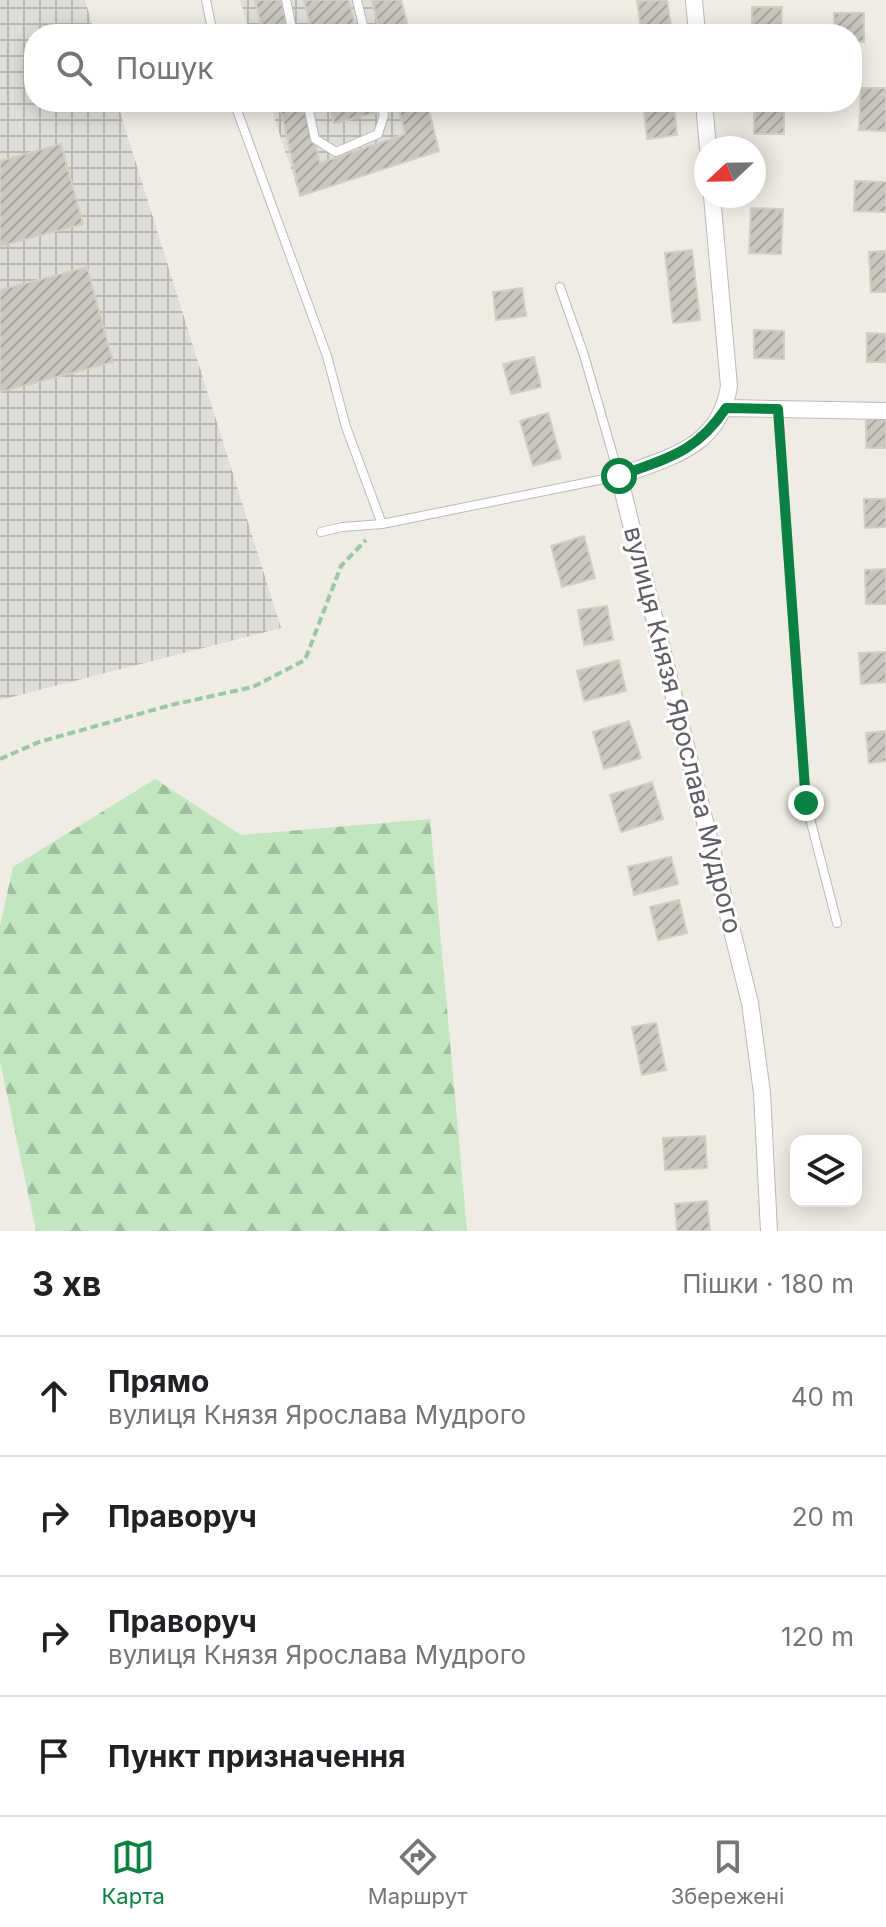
<!DOCTYPE html>
<html lang="uk">
<meta charset="utf-8">
<style>
body{margin:0;font-family:Inter,sans-serif;background:#f6f6f6;color:#202124}
.controls{position:absolute;right:24px;bottom:24px;display:grid;overflow:hidden;border-radius:16px;box-shadow:0 4px 20px #0003}
.controls button{width:72px;height:72px;display:grid;place-items:center;padding:0;border:0;border-bottom:2px solid #e0e0e0;background:#fff;color:#202124;font:40px sans-serif}
.compass{position:absolute;left:694px;top:136px;width:72px;height:72px;border-radius:50%;background:#fff;box-shadow:0 4px 20px #0003;rotate:248deg}
.stop{position:absolute;width:24px;height:24px;margin:-18px;border:6px solid #0b8043;border-radius:50%;background:#fff}
.stop.end{background:#0b8043;border-color:#fff;box-shadow:0 2px 8px #0008}
.list{margin:0;padding:0;list-style:none}
h2{display:flex;justify-content:space-between;align-items:center;height:104px;margin:0;padding:0 32px;font-size:34px}
h2 small{font-size:26px;font-weight:400;color:#757577}
.list li{display:grid;grid-template-columns:52px 1fr auto;gap:24px;align-items:center;box-sizing:border-box;height:120px;padding:0 32px;border-top:2px solid #e0e0e0}
.list b{display:block;font-size:30px;white-space:nowrap}
.list p{margin:0;font-size:26px;white-space:nowrap;color:#757577}
.list em{font-size:26px;font-style:normal;color:#757577}
.icon{flex:none;width:44px;height:44px;fill:none;stroke:currentColor;stroke-width:2;stroke-linecap:round;stroke-linejoin:round}
.map{position:relative;flex:none;width:886px;height:1231px;overflow:hidden}
.search{position:absolute;background:#fff;box-shadow:0 4px 20px #0003;left:24px;right:24px;top:24px;height:88px;display:flex;align-items:center;gap:20px;box-sizing:border-box;padding:0 28px;border-radius:32px;color:#757577;font-size:30px}
.sheet{height:584px;background:#fff}
nav{display:flex;justify-content:space-around;align-items:center;box-sizing:border-box;height:112px;border-top:2px solid #e0e0e0;background:#fff;font-size:22px;color:#757577}
nav a{display:grid;justify-items:center;gap:4px}
nav .on{color:#0b8043}
.map>svg:first-child{display:block}
</style>
<div class="map">
<svg width="886" height="1231" viewBox="0 0 886 1231">
<defs>
<pattern id="industrial-grid" width="8" height="8" patternUnits="userSpaceOnUse" patternTransform="scale(2)"><rect width="8" height="8" fill="#e0ded8"/><path d="M0 4h8M4 0v8" fill="none" stroke="#b9b7b3"/></pattern>
<pattern id="forest-firs" width="22" height="20" patternUnits="userSpaceOnUse" patternTransform="scale(2)"><rect width="22" height="20" fill="#c1e6c0"/><path d="M5 1l3.5 6h-7zM16 11l3.5 6h-7z" fill="#a0bea0"/></pattern>
<pattern id="building-hatch" width="6" height="6" patternUnits="userSpaceOnUse" patternTransform="scale(2)"><rect width="6" height="6" fill="#cac7c1"/><path d="M-1 1l2-2M0 6l6-6M5 7l2-2" fill="none" stroke="#a7a5a0"/></pattern>
</defs>
<rect width="100%" height="100%" fill="#efece4"/>
<path fill="url(#industrial-grid)" d="M0,0H85L95,34H34V102H117L281,628L0,700Z
M240,0H401L410,34H250Z
M269,102H427L439,151L300,196Z"/>
<path fill="url(#forest-firs)" d="M155,779L241,835L430,819L467,1231H36L0,1061V926L13,867Z"/>
<path fill="url(#building-hatch)" stroke="#d3cec2" stroke-width="2" d="M255,0H281L289,34H263Z
M304,0H349L357,34H312Z
M372,0H401L410,34H380Z
M667,0L671,26L641,29L637,1Z
M752,7H782L781,34H752Z
M834,13H864V42L852,41V34H834Z
M861,88H886V131L859,130Z
M279,102H305L320,163L405,134L397,102H427L439,151L300,196Z
M329,102H374L377,113L334,123Z
M754,106H784V134H754Z
M674,107L677,135L647,139L644,110Z
M61,144L83,224L0,246V161Z
M855,181L886,182V212L854,211Z
M751,208L783,209L781,254L749,253Z
M692,250L700,320L673,323L665,253Z
M886,251V292H871L869,252Z
M87,267L113,362L0,392V290Z
M522,288L526,316L496,320L493,292Z
M754,330L784,331V359L754,358Z
M867,333L886,334V362H867Z
M534,357L541,387L511,394L503,364Z
M548,413L561,458L533,466L520,421Z
M866,419H886V448H866Z
M864,499H886V527L865,528Z
M584,536L595,578L562,587L551,546Z
M886,569V604H866L865,570Z
M607,606L613,640L584,645L578,610Z
M886,652V682L861,684L859,653Z
M619,660L626,691L584,701L577,671Z
M629,721L641,758L604,769L593,732Z
M886,731V761L869,763L866,733Z
M652,782L663,819L621,832L610,795Z
M671,857L678,884L634,895L628,867Z
M679,900L687,933L658,940L650,907Z
M656,1023L666,1070L642,1075L632,1027Z
M705,1136L707,1168L665,1170L663,1138Z
M707,1201L710,1231H677L675,1204Z"/>
<g fill="none" stroke-linecap="round" stroke-linejoin="round">
<g stroke="#b7babe" stroke-width="10">
<path id="service" d="M206,0L213,34
M286,0L293,34
M357,0L365,34
M234,102L327,356L346,427L382,524
M307,102L315,139L336,152L378,134L384,115L381,102
M778,409L806,803L837,923
M321,532L342,527L382,524L619,476L584,355L560,287"/>
</g>
<g stroke="#b7babe" stroke-width="18">
<path id="minor" d="M694,0L697,34
M704,102L708,148
M712,196L729,386C720,447 670,457 619,476L750,1003L762,1093L769,1231
M726,408L886,411"/>
</g>
<path stroke="#9ac7a6" stroke-width="4" stroke-dasharray="8 4" stroke-linecap="butt" d="M0,759L39,742L171,705L253,687L305,660L341,566L366,540"/>
<use href="#service" stroke="#fff" stroke-width="8"/>
<use href="#minor" stroke="#fff" stroke-width="16"/>
</g>
<g fill="none" stroke-linecap="round" stroke-linejoin="round">
<path stroke="#0b8043" stroke-width="10" d="M619,476C667,458 696,453 726,408L778,409L806,803"/>
</g>
<g text-anchor="middle" stroke-width="6" stroke-linejoin="round" paint-order="stroke">
<g font-size="26" fill="#5c6065" stroke="#fff">
<text transform="translate(683 730) rotate(76)" y="9">вулиця Князя Ярослава Мудрого</text>
</g>
</g>
</svg>
<div class="controls">
<button><svg class="icon" aria-label="layers" viewBox="0 0 24 24"><path d="M12 4l9 5-9 5-9-5zM3 14l9 5 9-5"/></svg></button>
</div>
<svg class="compass" viewBox="-18 -18 36 36"><path d="M0-13l5 13h-10z" fill="#e53935"/><path d="M0 13l5-13h-10z" fill="#757577"/></svg>
<div class="stop" style="left:619px;top:476px"></div>
<div class="stop end" style="left:806px;top:803px"></div>
<div class="search"><svg class="icon" aria-label="search" viewBox="0 0 24 24"><circle cx="10" cy="10" r="6"/><path d="M15 15l6 6"/></svg>Пошук</div>
</div>
<section class="sheet">
<h2>3 хв<small>Пішки · 180 m</small></h2>
<ul class="list">
<li><svg class="icon" aria-label="ahead" viewBox="0 0 24 24"><path d="M12 20V5M6 11l6-6 6 6"/></svg><div><b>Прямо</b><p>вулиця Князя Ярослава Мудрого</p></div><em>40 m</em></li>
<li><svg class="icon" aria-label="right" viewBox="0 0 24 24"><path d="M7 20v-9h11M14 6l5 5-5 5"/></svg><div><b>Праворуч</b></div><em>20 m</em></li>
<li><svg class="icon" aria-label="right" viewBox="0 0 24 24"><path d="M7 20v-9h11M14 6l5 5-5 5"/></svg><div><b>Праворуч</b><p>вулиця Князя Ярослава Мудрого</p></div><em>120 m</em></li>
<li><svg class="icon" aria-label="arrive" viewBox="0 0 24 24"><path d="M6 21V4h12l-3 4 3 4H6"/></svg><div><b>Пункт призначення</b></div></li>
</ul>
</section>
<nav>
<a class="on"><svg class="icon" aria-label="map" viewBox="0 0 24 24"><path d="M3 6l6-2 6 2 6-2v14l-6 2-6-2-6 2zM9 4v14M15 6v14"/></svg>Карта</a>
<a><svg class="icon" aria-label="directions" viewBox="0 0 24 24"><path d="M12 3l9 9-9 9-9-9zM9 14v-3h6M13 9l2 2-2 2"/></svg>Маршрут</a>
<a><svg class="icon" aria-label="saved" viewBox="0 0 24 24"><path d="M7 4h10v16l-5-4-5 4z"/></svg>Збережені</a>
</nav>
